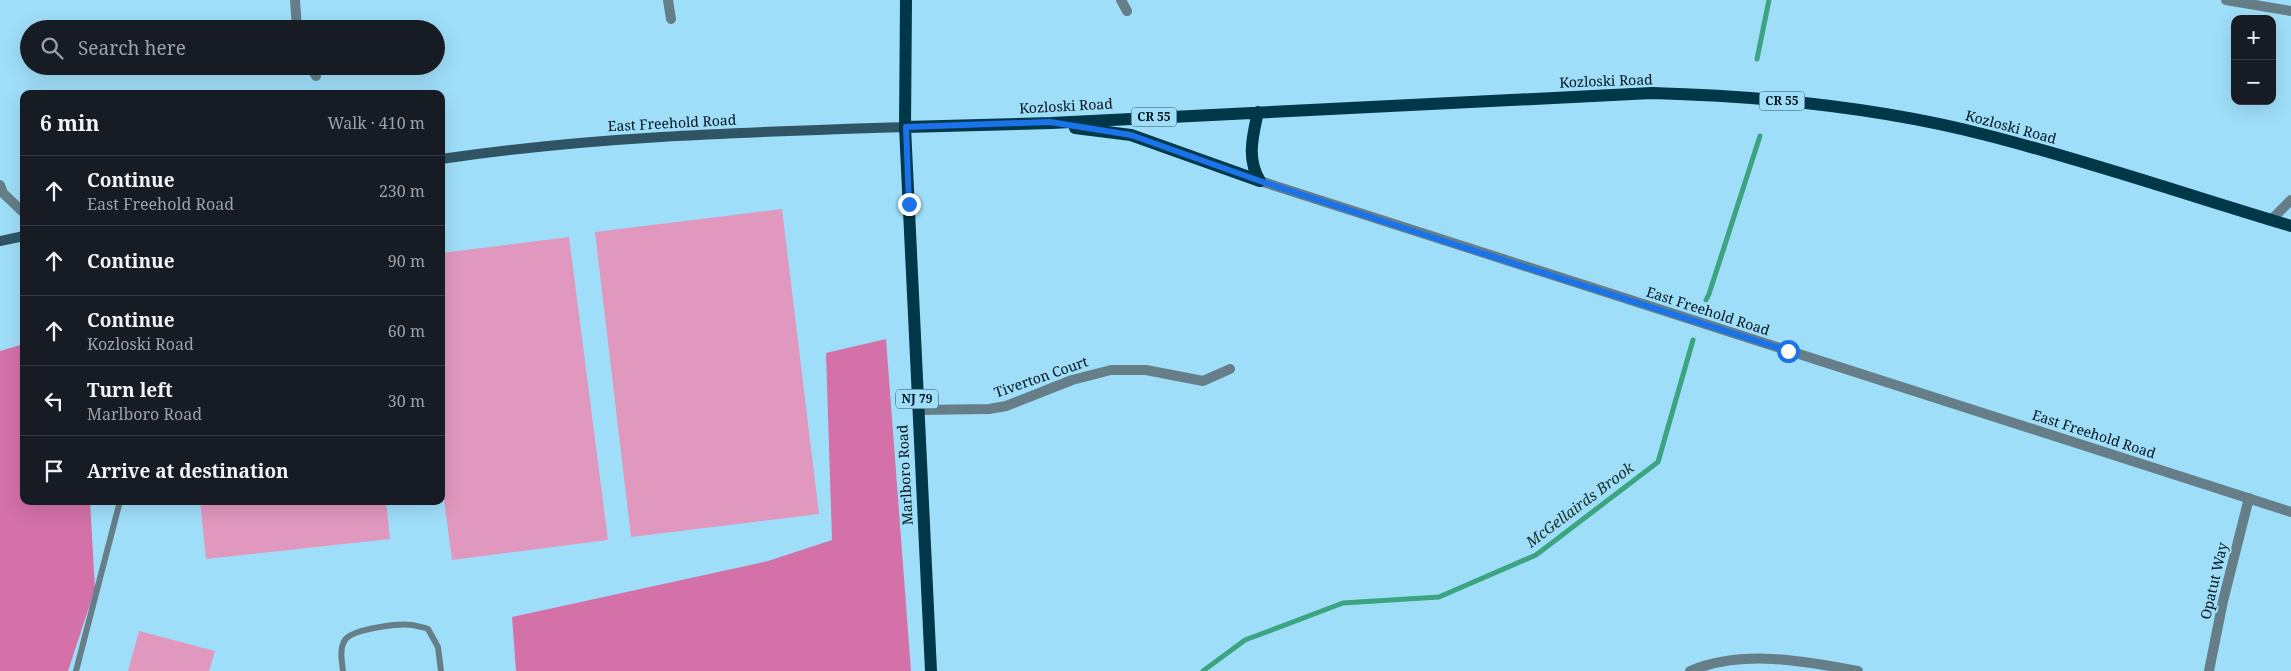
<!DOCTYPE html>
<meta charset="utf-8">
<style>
body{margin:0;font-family:"Noto Serif",serif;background:#20242c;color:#f1f3f6}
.controls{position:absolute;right:15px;top:15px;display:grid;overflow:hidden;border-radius:10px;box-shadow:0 5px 20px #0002}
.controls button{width:45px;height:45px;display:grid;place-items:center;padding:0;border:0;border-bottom:1px solid #363941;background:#171b24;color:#f1f3f6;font:25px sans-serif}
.stop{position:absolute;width:15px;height:15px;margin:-11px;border:4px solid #1a73e8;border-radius:50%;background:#fff}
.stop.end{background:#1a73e8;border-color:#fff;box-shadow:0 1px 5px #0008}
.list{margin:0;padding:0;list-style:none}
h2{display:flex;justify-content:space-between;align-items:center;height:65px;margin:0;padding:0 20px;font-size:21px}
h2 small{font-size:16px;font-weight:400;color:#9ea1a6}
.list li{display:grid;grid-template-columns:32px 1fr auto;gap:15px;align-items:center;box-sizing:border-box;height:70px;padding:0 20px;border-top:1px solid #363941}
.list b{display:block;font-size:19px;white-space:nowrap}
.list p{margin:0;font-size:16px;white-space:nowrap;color:#9ea1a6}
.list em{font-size:16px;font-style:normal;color:#9ea1a6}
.icon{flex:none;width:28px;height:28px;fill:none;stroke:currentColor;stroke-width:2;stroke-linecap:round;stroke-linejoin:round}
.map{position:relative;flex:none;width:2291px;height:671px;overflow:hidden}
.search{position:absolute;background:#171b24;box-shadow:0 5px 20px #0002;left:20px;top:20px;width:425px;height:55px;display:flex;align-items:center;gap:12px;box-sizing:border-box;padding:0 18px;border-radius:28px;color:#9ea1a6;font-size:19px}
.panel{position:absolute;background:#171b24;box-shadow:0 5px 20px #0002;left:20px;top:90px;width:425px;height:415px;border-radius:10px}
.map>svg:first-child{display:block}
</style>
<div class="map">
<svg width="2291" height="671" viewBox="0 0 2291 671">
<rect width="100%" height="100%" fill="#9fdef9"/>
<path fill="#e198bf" d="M782,209L819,514L631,537L595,232Z
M569,237L608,540L452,560L441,477V253Z
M200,501H386L390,539L206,559Z
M139,631L215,651L209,671H128Z"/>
<path fill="#d371a8" d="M886,339L911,671H516L512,617L768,561L832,540L826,353Z
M24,344V501H90L95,589L68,671H0V351Z"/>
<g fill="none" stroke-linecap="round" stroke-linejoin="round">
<path stroke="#3ba480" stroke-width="5" d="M1757,59L1769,0
M1706,300L1709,294L1760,136
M1203,671L1245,640L1343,603L1439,597L1536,555L1658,462L1693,340"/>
<path stroke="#657e88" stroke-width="6" d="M76,671L120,501
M343,671C342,661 339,649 345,640C352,629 399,623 412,625C417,626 423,627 428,629L438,647L441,671"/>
<path stroke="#657e88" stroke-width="10" d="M295,0L297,29
M668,0L671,19
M1121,0L1127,11
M2226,0L2291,11
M310,66L316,76
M0,185L3,193L24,213
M2271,220L2291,200
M918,410L989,409L1006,406L1072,380L1111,370H1146L1203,381L1230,369
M1690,671C1743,649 1804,661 1858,671
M2209,671L2223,601L2249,498"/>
<path stroke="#657e88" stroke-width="10" d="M1260,181L2291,512"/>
<path stroke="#2f5564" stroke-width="10" d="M441,159C595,136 750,132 905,127
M0,241L24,236"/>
<path stroke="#00384a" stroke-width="12" d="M906,0L905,127L931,671
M1258,112C1253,135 1246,159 1260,181
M905,127L1051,123L1652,93C1764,96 1877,107 1986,135C2089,161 2190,196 2291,226
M1075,128L1131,135L1260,181"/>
</g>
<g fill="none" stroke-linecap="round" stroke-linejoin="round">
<path stroke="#1a73e8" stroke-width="6" d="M909,204L906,127L1050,122L1131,135L1260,181L1425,235L1788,351"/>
</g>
<g text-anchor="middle" stroke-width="4" stroke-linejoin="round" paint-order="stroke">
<g fill="#9fdef9" stroke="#304f5e" stroke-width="1">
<rect x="1759.5" y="91.5" width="45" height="19" rx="4"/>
<rect x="1131.5" y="107.5" width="45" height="19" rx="4"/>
<rect x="896" y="389.5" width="42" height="19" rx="4"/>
</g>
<g font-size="12" font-weight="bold" fill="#00121b">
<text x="1782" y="105">CR 55</text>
<text x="1154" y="121">CR 55</text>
<text x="917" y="403">NJ 79</text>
</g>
<g font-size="14" fill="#00121b" stroke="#9fdef9">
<text transform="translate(1606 81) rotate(-2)" y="5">Kozloski Road</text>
<text transform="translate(1066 106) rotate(-3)" y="5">Kozloski Road</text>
<text transform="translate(672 123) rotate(-3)" y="5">East Freehold Road</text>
<text transform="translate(2011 127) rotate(15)" y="5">Kozloski Road</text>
<text transform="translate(1708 311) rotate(18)" y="5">East Freehold Road</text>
<text transform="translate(1041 377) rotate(-19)" y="5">Tiverton Court</text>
<text transform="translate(2094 434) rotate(18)" y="5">East Freehold Road</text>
<text transform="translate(905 475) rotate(-93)" y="5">Marlboro Road</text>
<text transform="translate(2214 581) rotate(-77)" y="5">Opatut Way</text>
</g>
<g font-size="15" font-style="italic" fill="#182f25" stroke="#9fdef9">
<text transform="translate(1580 505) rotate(-37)" y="5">McGellairds Brook</text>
</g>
</g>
</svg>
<div class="controls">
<button>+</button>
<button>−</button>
</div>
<div class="stop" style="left:1788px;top:351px"></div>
<div class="stop end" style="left:909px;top:204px"></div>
<div class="search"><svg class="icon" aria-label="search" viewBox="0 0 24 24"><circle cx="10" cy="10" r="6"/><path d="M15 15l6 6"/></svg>Search here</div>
<section class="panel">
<h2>6 min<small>Walk · 410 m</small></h2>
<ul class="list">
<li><svg class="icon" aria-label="ahead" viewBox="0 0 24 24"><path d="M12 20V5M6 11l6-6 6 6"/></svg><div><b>Continue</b><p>East Freehold Road</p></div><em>230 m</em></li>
<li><svg class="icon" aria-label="ahead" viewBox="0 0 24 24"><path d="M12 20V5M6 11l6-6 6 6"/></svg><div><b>Continue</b></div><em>90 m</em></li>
<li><svg class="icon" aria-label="ahead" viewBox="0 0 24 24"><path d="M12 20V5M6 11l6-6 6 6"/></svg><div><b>Continue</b><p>Kozloski Road</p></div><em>60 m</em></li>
<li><svg class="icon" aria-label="left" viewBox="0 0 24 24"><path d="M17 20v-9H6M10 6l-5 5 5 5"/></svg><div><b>Turn left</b><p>Marlboro Road</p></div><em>30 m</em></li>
<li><svg class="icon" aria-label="arrive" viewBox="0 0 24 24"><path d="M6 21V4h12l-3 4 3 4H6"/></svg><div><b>Arrive at destination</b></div></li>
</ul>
</section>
</div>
